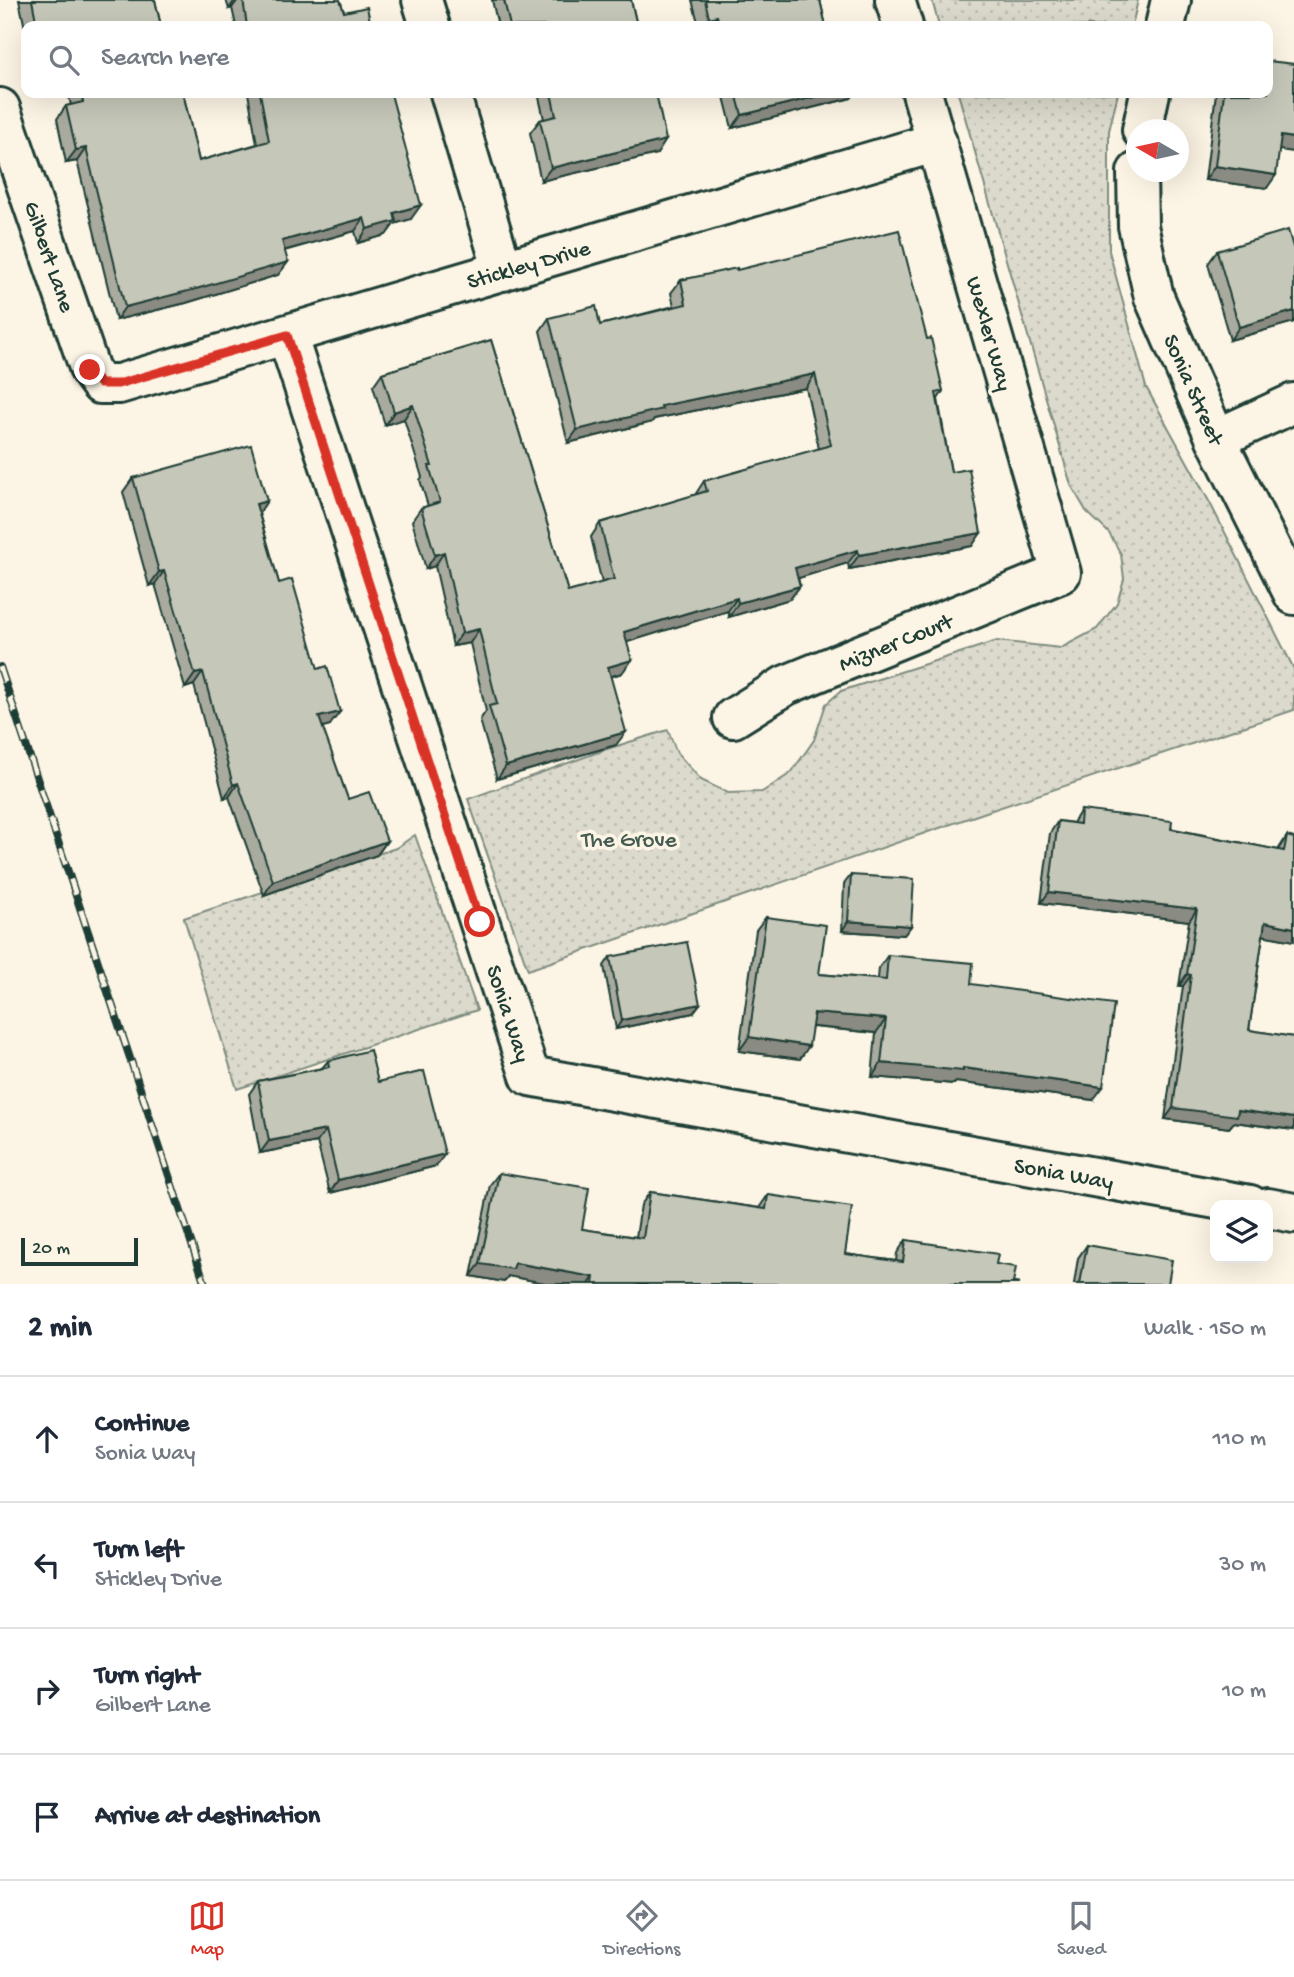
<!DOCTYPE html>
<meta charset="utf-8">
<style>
body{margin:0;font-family:"Gochi Hand",sans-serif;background:#f6f6f7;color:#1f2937}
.controls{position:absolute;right:21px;bottom:21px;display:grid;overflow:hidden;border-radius:14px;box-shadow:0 7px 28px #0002}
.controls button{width:63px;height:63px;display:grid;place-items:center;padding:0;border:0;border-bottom:2px solid #e0e1e3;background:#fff;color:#1f2937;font:35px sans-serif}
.compass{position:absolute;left:1126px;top:119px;width:63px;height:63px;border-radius:50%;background:#fff;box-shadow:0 7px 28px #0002;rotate:279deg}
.scale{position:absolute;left:21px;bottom:18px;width:117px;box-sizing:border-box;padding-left:7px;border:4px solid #1f3d34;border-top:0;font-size:19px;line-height:24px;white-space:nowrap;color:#1f3d34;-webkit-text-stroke:5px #fcf5e5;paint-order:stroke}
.stop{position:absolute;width:21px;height:21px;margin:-16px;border:5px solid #d93025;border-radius:50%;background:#fff}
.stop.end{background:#d93025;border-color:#fff;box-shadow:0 2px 7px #0008}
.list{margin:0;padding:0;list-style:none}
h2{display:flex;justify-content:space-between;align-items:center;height:91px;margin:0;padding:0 28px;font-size:30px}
h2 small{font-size:23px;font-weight:400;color:#747a83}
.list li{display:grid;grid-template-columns:46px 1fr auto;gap:21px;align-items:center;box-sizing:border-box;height:126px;padding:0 28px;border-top:2px solid #e0e1e3}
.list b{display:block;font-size:26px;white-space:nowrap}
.list p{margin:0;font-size:23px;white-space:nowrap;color:#747a83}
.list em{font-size:23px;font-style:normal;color:#747a83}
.icon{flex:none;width:38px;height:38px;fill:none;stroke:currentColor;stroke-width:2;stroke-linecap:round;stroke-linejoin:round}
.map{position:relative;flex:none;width:1294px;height:1284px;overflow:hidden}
.search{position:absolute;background:#fff;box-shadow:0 7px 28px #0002;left:21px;right:21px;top:21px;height:77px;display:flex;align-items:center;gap:18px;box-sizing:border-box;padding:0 24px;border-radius:14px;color:#747a83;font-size:26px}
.sheet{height:595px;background:#fff}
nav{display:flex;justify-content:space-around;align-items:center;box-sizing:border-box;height:98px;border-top:2px solid #e0e1e3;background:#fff;font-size:19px;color:#747a83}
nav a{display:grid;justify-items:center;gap:4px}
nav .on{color:#d93025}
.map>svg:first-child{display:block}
</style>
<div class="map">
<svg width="1294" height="1284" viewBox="0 0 1294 1284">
<defs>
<pattern id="grass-dots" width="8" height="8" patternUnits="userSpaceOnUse" patternTransform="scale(1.75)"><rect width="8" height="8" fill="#dcdacc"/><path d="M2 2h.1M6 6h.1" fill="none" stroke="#bcbcb0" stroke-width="1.8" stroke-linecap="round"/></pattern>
</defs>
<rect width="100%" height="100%" fill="#fcf5e5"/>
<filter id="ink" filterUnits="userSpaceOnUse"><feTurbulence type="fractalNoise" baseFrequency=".0143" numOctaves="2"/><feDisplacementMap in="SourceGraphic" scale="14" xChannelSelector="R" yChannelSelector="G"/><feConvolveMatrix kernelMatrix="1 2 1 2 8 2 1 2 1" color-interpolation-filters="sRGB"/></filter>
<g filter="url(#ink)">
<path fill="url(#grass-dots)" stroke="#7e8c80" stroke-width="2" d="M932,0H1138L1132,26H939Z
M958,93H1118L1109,131V251L1146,387L1210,503L1294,669V710L989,811L528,970L468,799L607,749L668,730L677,753L701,780L728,793L762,792L791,773L814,740L826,704L841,691L997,641L1061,648L1097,629L1117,603L1124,579L1121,554L1109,533L1086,511L1071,485Z
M415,835L477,1010L237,1089L184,918L396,848Z"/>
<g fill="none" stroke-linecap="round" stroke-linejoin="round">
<g stroke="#1f3d34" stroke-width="44">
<path id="street" d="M422,0L430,26
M895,0L903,26
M1165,26L1171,0
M450,93L503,271
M0,108L90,370L100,384H119L937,142
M1142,130L1150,93
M1137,172L1138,226L1154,297L1216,439L1294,595
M287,335L530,1076L1250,1205
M1216,439L1294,403
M733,718L786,685L1061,573L922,93
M1268,1208L1294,1213"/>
</g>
<use href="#street" stroke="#fcf5e5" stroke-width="38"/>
<g stroke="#1f3d34" stroke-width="8">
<path id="rail" d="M0,667L205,1284"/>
</g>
<use href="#rail" stroke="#fcf5e5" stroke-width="5" stroke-dasharray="16" stroke-linecap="butt"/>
</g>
<path fill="#a9ab9f" stroke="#1f3d34" stroke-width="2" d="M19,0H155L161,26H26V33Z
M226,0H340L344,12L371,26H236L232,8L229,9Z
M492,0H631L637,26H498Z
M692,0H820L826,26H699Z
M68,93H183L199,161L257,144L248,93H383L411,219L394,224L386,235L358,243L355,231L284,251L288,262L278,275L186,303L116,320L77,161L66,163L57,119L66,106L71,105Z
M538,93H656L657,154L541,181L530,133L540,120L544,119Z
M723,93H855L851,98L732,128Z
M1216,93H1268L1279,150L1267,188L1205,180Z
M1293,247H1294V322L1230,340L1208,264L1217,251Z
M737,270L927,339L943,391L938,399L951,472L972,546L849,569L848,563L798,578L800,586L790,599L729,617L728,611L627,642L622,673L610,677L616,745L497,779L480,720L486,711L470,643L453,646L435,566L426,569L412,521L421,508L428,506L420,480L422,477L404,419L385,425L373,386L382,373L491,340L568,592L602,583L591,537L600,523L695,495L704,481L819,449L806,388L654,419L652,422L568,443L540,331L549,318L600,325L674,306L671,293L681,280Z
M133,478L259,513L279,583L330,725L322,727L348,799L387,841L377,855L264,895L229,797L224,798L194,685L185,688L155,584L149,586L123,492Z
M1081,810L1278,850L1287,836L1294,941L1263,935L1249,1030L1294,1037V1130L1234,1122L1229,1128L1165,1119L1183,986H1179L1189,921L1041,903L1050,833L1058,821L1073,823Z
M851,875L911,926L904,935L842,931L844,884Z
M766,917L819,974L878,979L879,968L888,955L971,984L1093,1100L956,1082L954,1084L872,1077L876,1033L812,1027L800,1059L739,1051L756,930Z
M610,957L693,1013L616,1029L604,966Z
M328,1061L378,1082L436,1166L330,1193L317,1142L260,1153L249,1094L258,1081L322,1068Z
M499,1173L582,1229L636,1237L641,1205L650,1192L759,1208L768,1195L845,1254L896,1261L897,1253L906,1240L996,1264L1013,1283L1020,1284H550L508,1276L504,1282L471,1276L490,1185Z
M1087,1245L1168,1284H1074L1078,1258Z"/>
<path fill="#8a8b82" stroke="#1f3d34" stroke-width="2" d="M235,0H238L232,8L229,9Z
M717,16L710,26H703L709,18Z
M830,93H855L851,98L732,128L742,115Z
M1281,136L1294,138V152L1272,149Z
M666,140L657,154L541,181L551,168Z
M86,148L77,161L66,163L76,150Z
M1215,166L1276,175L1267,188L1205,180Z
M421,205L411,219L394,224L386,235L358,243L367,229L394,213Z
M364,218L355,231L272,254L282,241Z
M288,262L278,275L186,303L116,320L125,307Z
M1294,311V322L1230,340L1239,327Z
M815,374L806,388L654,419L652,422L568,443L577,430L661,406Z
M413,405L404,419L385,425L394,412Z
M267,501L258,515L256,504Z
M981,533L972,546L849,569L859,555Z
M858,550L848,563L786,582L795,568Z
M444,552L435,566L426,569L435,555Z
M164,571L155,584L149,586L159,572Z
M800,586L790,599L729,617L738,603Z
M737,598L728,611L615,646L624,632Z
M479,629L470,643L453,646L462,633Z
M632,660L622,673L598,680L608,667Z
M203,672L194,685L185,688L195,674Z
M340,712L330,725L310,731L319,717Z
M626,732L616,745L497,779L506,766Z
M238,783L229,797L224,798L233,785Z
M387,841L377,855L264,895L273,881Z
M1049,892L1197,909L1189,921L1041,903Z
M848,921L911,926L904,935L842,931Z
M1265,922L1294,928V941L1256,934Z
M1187,974L1191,975L1183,986H1179Z
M700,1004L693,1013L616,1029L622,1020Z
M814,1013L886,1019L876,1033L805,1026Z
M749,1037L809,1046L800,1059L739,1051Z
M881,1063L963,1068L1103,1087L1093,1100L956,1082L954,1084L872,1077Z
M1173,1108L1238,1110L1294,1118V1130L1234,1122L1229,1128L1165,1119Z
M326,1130L317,1142L260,1153L269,1141Z
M445,1154L436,1166L330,1193L338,1180Z
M515,1263L594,1277L589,1284H550L508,1276L504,1282L471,1276L480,1264Z"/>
<path fill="#c5c7b9" stroke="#1f3d34" stroke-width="2" d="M32,0H155L161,26H55V25L37,26Z
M243,0H340L344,12L367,7L371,26H247Z
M504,0H631L637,26H510Z
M705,0H820L826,26H720L717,16L709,18Z
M1268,61L1294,64V138L1281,136L1276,175L1215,166L1224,93H1268Z
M81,93H183L199,161L269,141L260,93H383V96L391,94L421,205L394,213L396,221L367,229L364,218L282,241L288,262L196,289L125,307L86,148L76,150L66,106L83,102Z
M551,93H656L666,140L551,168L540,120L556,116Z
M736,93H830L742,115Z
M899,230L927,339L931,338L943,391L936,393L951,472L969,469L981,533L859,555L858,550L795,568L800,586L738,603L737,598L624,632L632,660L608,667L626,732L506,766L489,706L497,704L479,629L462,633L444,552L435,555L421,508L440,502L429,466H432L413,405L394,412L382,373L491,340L568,592L614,579L600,523L707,491L704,481L831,445L815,374L661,406L662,409L577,430L549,318L596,306L600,325L686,304L681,280L737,268V270Z
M1288,230L1293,247H1294V311L1239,327L1217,251Z
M251,445L267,501L256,504L279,583L292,579L318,669L327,666L340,712L319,717L348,799L369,792L387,841L273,881L238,783L233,785L203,672L195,674L164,571L159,572L133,478Z
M1081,810L1172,821L1171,829L1284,851L1287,836L1294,838V928L1265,922L1249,1030L1294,1037V1118L1238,1110L1237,1116L1173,1108L1191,975L1187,974L1197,909L1049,892L1058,821L1080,824Z
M851,875L914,879L911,926L848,921Z
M766,917L826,925L819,974L886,980L888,955L973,963L971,984L1114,1004L1103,1087L963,1068V1071L881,1063L886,1019L814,1013L809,1046L749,1037Z
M687,942L700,1004L622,1020L610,957Z
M370,1050L378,1082L424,1071L445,1154L338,1180L326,1130L269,1141L258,1081L329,1067L328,1061Z
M499,1173L589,1188L582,1229L643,1238L650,1192L766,1209L768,1195L852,1207L845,1254L903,1262L906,1240L998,1254L996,1264L1016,1267L1013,1283L1020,1284H593L594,1277L515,1263L513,1269L480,1264Z
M1087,1245L1172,1260L1168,1284H1080Z"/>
</g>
<g fill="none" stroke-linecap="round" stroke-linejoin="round" filter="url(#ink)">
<path stroke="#d93025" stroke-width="9" d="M90,370L100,384H118L287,335L480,922"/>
</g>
<g text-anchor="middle" stroke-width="7" stroke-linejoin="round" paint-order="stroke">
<g font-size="23" fill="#1f3d34" stroke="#fcf5e5">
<text transform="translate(51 256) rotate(71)" y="8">Gilbert Lane</text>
<text transform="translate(528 263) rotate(-16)" y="8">Stickley Drive</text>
<text transform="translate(991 333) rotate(74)" y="8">Wexler Way</text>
<text transform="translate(1195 389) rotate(66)" y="8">Sonia Street</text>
<text transform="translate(895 641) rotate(-22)" y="8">Mizner Court</text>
<text transform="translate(510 1013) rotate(72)" y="8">Sonia Way</text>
<text transform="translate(1064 1172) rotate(10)" y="8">Sonia Way</text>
</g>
<g font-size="23" fill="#455c52" stroke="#fcf5e5">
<text x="629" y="846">The Grove</text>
</g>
</g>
</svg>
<div class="controls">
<button><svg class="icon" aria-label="layers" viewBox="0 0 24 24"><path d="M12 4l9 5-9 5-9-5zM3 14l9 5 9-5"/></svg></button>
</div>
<svg class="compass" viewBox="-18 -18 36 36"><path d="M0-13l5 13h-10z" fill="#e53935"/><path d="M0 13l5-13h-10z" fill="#747a83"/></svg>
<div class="scale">20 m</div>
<div class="stop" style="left:480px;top:922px"></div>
<div class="stop end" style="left:90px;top:370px"></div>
<div class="search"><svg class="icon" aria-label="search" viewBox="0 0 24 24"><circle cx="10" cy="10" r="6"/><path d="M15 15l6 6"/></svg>Search here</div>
</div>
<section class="sheet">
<h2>2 min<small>Walk · 150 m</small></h2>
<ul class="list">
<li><svg class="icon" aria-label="ahead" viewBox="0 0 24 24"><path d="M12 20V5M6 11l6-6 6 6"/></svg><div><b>Continue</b><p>Sonia Way</p></div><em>110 m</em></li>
<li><svg class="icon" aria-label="left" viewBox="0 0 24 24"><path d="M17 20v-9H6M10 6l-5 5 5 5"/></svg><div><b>Turn left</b><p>Stickley Drive</p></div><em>30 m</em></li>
<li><svg class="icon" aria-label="right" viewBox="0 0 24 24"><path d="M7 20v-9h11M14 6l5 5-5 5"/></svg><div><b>Turn right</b><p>Gilbert Lane</p></div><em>10 m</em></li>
<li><svg class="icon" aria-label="arrive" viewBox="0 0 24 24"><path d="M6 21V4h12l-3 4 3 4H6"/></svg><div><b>Arrive at destination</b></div></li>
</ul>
</section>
<nav>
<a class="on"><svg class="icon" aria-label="map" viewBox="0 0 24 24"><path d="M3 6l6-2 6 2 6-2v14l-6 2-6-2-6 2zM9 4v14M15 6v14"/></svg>Map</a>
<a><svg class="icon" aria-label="directions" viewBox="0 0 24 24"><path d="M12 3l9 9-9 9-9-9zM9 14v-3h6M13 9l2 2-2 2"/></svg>Directions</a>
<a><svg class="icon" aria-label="saved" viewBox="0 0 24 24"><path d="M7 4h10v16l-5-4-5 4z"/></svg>Saved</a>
</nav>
